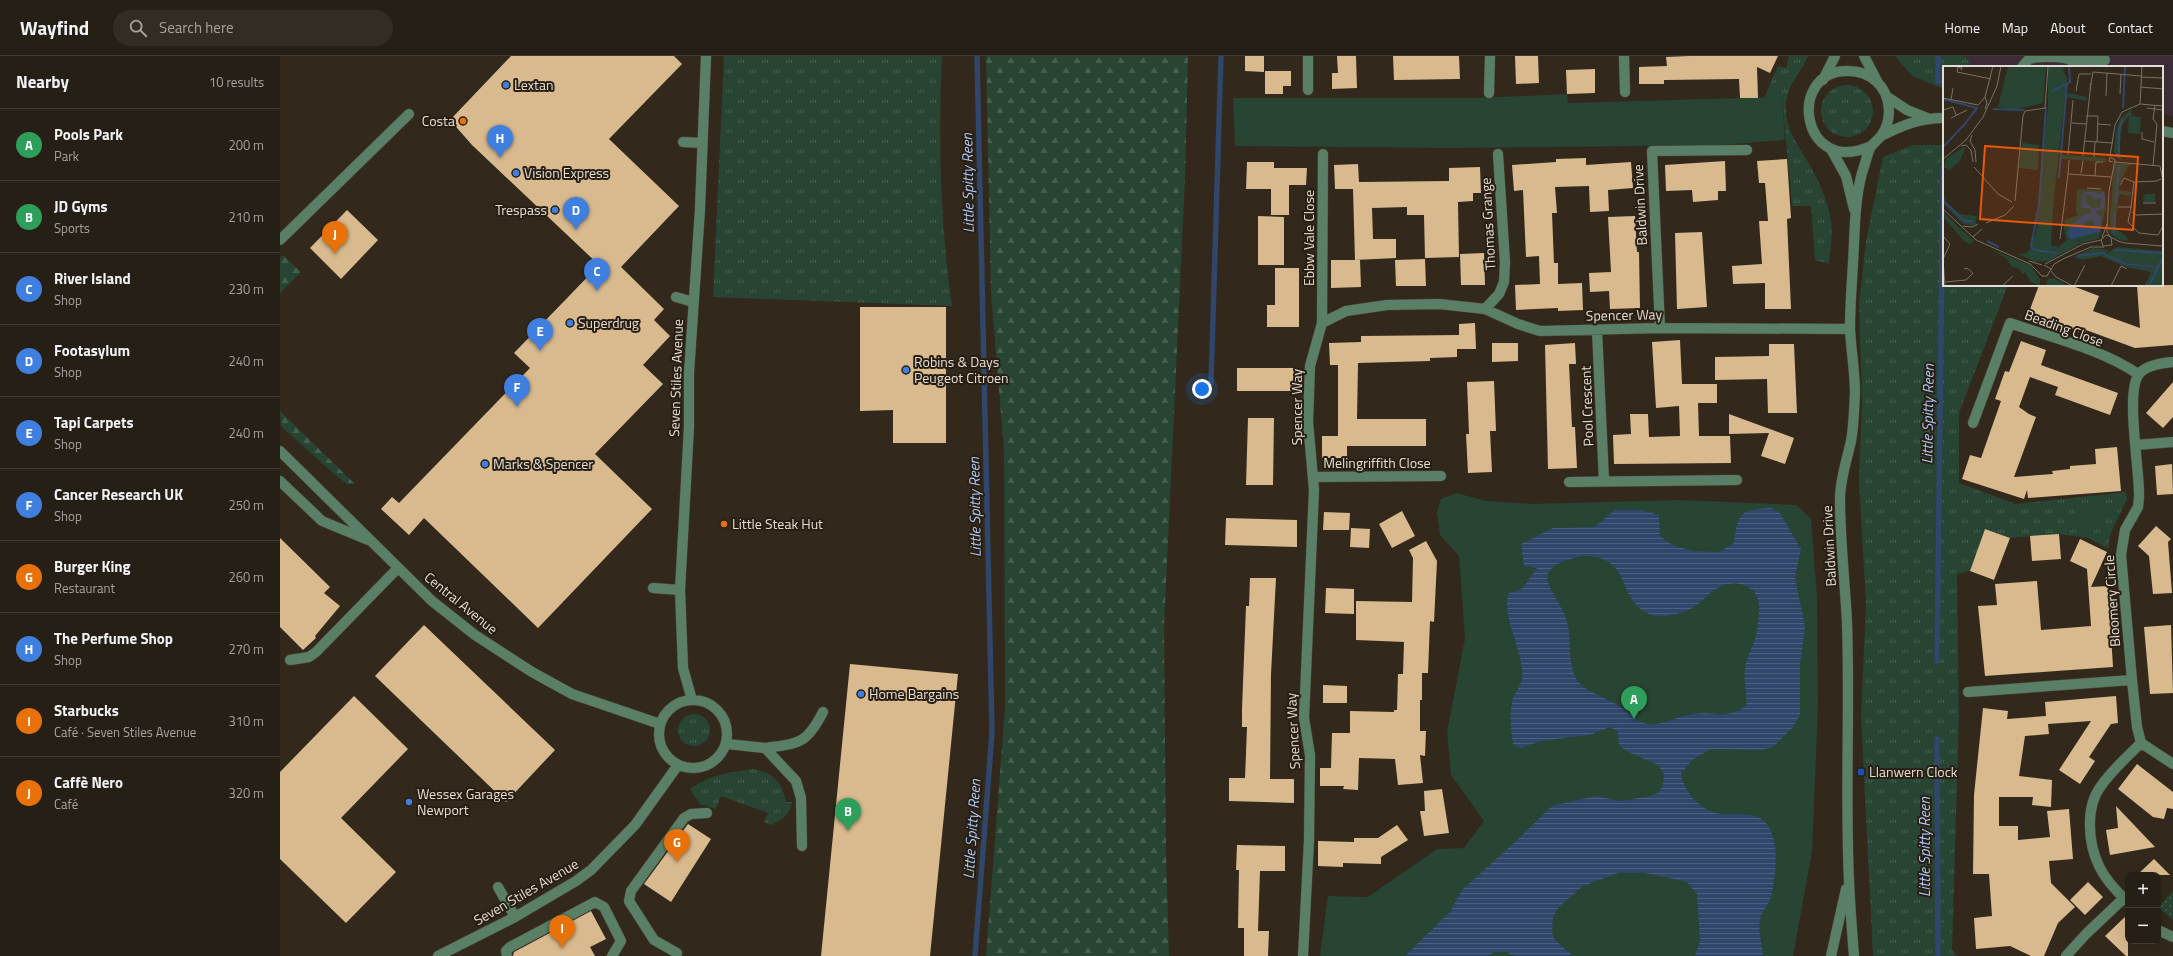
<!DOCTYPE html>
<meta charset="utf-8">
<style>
body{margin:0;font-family:"Titillium Web",sans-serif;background:#322c22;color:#f1f3f6}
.controls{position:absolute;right:12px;bottom:12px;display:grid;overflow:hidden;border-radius:8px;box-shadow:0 4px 16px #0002}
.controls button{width:36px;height:36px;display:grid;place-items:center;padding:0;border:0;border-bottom:1px solid #423d34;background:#261f15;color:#f1f3f6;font:20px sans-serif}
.you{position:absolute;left:922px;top:333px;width:14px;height:14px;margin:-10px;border:3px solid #fff;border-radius:50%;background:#1a73e8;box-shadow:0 0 0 6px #1a73e833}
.badge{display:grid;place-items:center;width:26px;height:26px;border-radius:50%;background:#b45309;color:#fff;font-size:13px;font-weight:700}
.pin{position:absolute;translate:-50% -33px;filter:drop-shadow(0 1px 2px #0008)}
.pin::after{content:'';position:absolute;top:21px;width:14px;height:12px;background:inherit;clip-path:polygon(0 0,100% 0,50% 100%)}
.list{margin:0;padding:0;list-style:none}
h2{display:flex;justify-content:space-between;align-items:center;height:52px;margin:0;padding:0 16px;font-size:17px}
h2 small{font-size:13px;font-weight:400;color:#a4a2a0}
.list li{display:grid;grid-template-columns:26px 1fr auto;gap:12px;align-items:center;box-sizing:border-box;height:72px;padding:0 16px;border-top:1px solid #423d34}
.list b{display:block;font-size:15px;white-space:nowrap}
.list p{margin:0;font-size:13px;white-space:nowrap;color:#a4a2a0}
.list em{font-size:13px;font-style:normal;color:#a4a2a0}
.icon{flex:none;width:22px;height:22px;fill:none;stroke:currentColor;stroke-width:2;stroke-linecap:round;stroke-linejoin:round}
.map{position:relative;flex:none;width:1893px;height:900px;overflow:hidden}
header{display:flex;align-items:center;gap:24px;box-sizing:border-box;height:56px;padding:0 20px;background:#261f15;border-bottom:1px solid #423d34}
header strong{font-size:19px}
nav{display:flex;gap:22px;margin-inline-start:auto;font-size:14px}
.search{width:280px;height:36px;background:#322c22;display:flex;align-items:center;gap:10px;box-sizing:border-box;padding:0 14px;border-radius:22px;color:#a4a2a0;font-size:15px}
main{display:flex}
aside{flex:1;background:#261f15}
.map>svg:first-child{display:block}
</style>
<header>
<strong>Wayfind</strong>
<div class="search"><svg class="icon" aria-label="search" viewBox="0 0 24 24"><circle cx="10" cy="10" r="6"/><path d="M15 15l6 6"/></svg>Search here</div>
<nav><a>Home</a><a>Map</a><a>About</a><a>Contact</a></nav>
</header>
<main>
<aside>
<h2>Nearby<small>10 results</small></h2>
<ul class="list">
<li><span class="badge" style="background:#2e9e5b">A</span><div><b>Pools Park</b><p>Park</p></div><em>200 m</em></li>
<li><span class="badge" style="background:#2e9e5b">B</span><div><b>JD Gyms</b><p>Sports</p></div><em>210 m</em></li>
<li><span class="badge" style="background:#3f7fe0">C</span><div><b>River Island</b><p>Shop</p></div><em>230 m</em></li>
<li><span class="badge" style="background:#3f7fe0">D</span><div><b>Footasylum</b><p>Shop</p></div><em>240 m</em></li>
<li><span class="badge" style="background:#3f7fe0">E</span><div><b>Tapi Carpets</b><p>Shop</p></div><em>240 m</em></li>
<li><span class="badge" style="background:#3f7fe0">F</span><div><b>Cancer Research UK</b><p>Shop</p></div><em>250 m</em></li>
<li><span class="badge" style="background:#e8710a">G</span><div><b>Burger King</b><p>Restaurant</p></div><em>260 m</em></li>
<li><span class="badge" style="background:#3f7fe0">H</span><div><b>The Perfume Shop</b><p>Shop</p></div><em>270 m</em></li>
<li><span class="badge" style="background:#e8710a">I</span><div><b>Starbucks</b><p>Café · Seven Stiles Avenue</p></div><em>310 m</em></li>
<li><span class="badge" style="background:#e8710a">J</span><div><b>Caffè Nero</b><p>Café</p></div><em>320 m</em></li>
</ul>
</aside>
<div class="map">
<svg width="1893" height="900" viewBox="0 0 1893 900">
<defs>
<pattern id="grass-tufts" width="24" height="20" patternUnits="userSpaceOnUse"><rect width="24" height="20" fill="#284432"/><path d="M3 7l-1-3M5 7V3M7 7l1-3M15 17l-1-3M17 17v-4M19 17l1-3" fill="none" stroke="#475f4f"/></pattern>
<pattern id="forest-firs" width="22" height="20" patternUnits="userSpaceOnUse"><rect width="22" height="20" fill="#284432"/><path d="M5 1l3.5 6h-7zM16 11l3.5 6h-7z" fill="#475f4f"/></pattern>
<pattern id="garden-dots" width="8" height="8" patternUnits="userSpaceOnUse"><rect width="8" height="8" fill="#284432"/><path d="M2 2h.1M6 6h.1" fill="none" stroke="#475f4f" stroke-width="1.8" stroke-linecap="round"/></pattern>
<pattern id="water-rules" width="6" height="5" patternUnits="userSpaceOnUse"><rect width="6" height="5" fill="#30466a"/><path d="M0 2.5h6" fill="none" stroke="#4e607e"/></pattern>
</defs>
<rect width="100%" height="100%" fill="#32291c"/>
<path fill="#3d2c37" d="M1685,0H1893V60L1882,58V11H1692Z"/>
<path fill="url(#grass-tufts)" d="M444,0H662C658,83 660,167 672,250L433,241Z
M1509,0H1528C1521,17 1506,30 1506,50C1505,73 1517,87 1528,106C1537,121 1546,141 1550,159C1554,174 1550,193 1549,208L1535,204L1531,150H1512L1502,41L1484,42L1498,10L1506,12Z
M1615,0H1685L1692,11H1664V33L1632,20Z
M1541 55a26 26 0 1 1 52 0a26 26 0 1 1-52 0Z
M1633,89H1664V229H1728L1679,357V427L1736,448L1846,436L1847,443L1830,479L1828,493L1808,482L1779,478L1730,482L1705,473L1690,515L1677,518L1679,659L1672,894L1677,900H1593L1581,660L1586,548L1579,425L1582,344L1579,247L1586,185L1603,101Z
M398 674a16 16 0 1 1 32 0a16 16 0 1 1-32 0Z
M473,713C494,717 502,726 506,746H512C510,759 502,764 491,769L484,766L488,757L441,740L436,753L420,748L410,733C429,719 450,716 473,713Z"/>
<path fill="url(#forest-firs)" d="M706,0H908L905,123L884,571L886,796L889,900H706L725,652L724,395L711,237Z
M3,199L21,216L0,237V202Z
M0,355L75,428H67L54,418L1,370Z"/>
<path fill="#284432" d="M1287,38L1288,47L1502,41L1505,84L1439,89L1169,92L955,90L953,42H1198Z
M1176,437L1206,445L1251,448L1400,444L1517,449L1531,463L1537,540L1538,650L1532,796L1513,900H1040L1048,840L1088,841L1157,793L1184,792L1204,765L1171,719L1167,676L1185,582L1179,500L1160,479L1157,456L1161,443Z
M1813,450L1819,453L1826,461L1821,467L1800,472L1796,469L1794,453Z"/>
<path fill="url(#garden-dots)" d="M1893,835V864L1878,851Z"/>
<path fill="url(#water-rules)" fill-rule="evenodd" d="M1491,452L1500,457L1521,493L1515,521L1525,571L1520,608V659L1513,671L1493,691L1481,694L1431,693L1412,704L1401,718C1404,735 1419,753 1436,757C1459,762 1483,749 1493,781C1498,795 1495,830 1490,844C1487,850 1481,857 1480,863C1478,874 1482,889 1483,900H1415L1420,885L1417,838L1407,826L1365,817H1338L1303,830L1278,852L1273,862L1272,876L1275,884L1293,900H1235L1226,896H1214L1209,900H1125L1170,856L1182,834L1234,787L1272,750L1316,740L1341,745L1371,740L1379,736L1383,729L1384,718L1378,709L1346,695L1339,689L1338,676L1330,671L1310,679L1260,685L1241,692L1233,689C1231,675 1229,656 1233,643C1235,636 1241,629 1242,623C1245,598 1222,563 1228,538L1243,532L1257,512L1244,510L1241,488L1273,472L1314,471L1335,454H1362L1379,459L1380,480L1392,489L1413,495L1439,496L1454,487C1458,456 1460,454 1491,452ZM1301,500C1352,498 1336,541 1367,557C1380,564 1402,558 1414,551C1423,545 1430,535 1440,531C1458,522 1480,531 1479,552C1479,561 1478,571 1476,579C1473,592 1466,601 1465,614C1463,626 1468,637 1466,650C1447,664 1435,655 1414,658C1398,660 1382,670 1367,668C1355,666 1348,655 1339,650C1330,644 1308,635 1302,630C1285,613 1293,586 1287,566C1279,534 1240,515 1301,500Z"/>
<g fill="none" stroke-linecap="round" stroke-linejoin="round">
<path stroke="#30466a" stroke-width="5.5" d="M1658,0V26
M931,327L941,0
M1657,605L1663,112
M1657,683L1658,900
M695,900L712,676L697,0"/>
</g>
<path fill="#d8ba8e" d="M231,0H394L402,8L329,83L399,150L341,211L384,253L374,264L390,280L363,309L383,328L315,398L372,453L258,572L144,462L129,479L101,453L112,441L119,447L250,312L234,297L319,209L192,89L170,64Z
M965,0H984V16L965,15Z
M1057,0H1076L1077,32L1052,33V17H1058Z
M1113,0H1179L1180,23L1114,24Z
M1235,0H1258L1259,27L1236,28Z
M1410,0H1498L1490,17L1477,11L1478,42H1460L1459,23L1384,24V28H1359V11L1387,10L1386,1Z
M1315,13V37L1287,38L1286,14Z
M985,15H1011V30H1003V38H985Z
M1306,102V109L1351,106L1353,132L1328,134L1329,155L1310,156L1309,130L1275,131L1277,157H1272L1274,207H1278V228L1302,227L1303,254L1278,255V252L1236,254L1235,229L1260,228L1259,200L1246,201L1243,134L1234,135L1232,109L1276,106V103Z
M1507,103L1511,162L1507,163L1511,253H1485V227L1453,228L1452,210L1482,208L1479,165H1488L1485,127H1479L1477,105Z
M1445,105L1446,135H1438V144L1413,146L1412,134L1386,135L1385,109Z
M967,106H994V112H1027L1026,129H1009V159H991V133H966Z
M1078,108L1079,126L1169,125V112L1200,111L1201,137H1193V145L1178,146L1179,201L1145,202L1144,159H1127V151L1092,152L1093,183H1116V202L1075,204L1073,133H1055L1054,109Z
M67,154L98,184L61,223L30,192Z
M978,160L1004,161V209H978Z
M1355,160L1357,196H1359L1360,252L1330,253L1329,235L1310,236L1309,217L1331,216L1328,161Z
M1422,176L1427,251L1397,253L1395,177Z
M1204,197L1205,229H1181L1180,198Z
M1145,203L1146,230H1116L1115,204Z
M1051,204H1080L1081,231L1051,232Z
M995,212H1019V271H987V249H995Z
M1759,229H1790L1819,240L1813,255L1860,272L1857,229H1893V289L1855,292L1806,274L1805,278L1749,256Z
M580,251H666V387H613V354L580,355Z
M1195,267L1196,293H1177V301L1150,302V305L1078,307L1077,363H1146V390H1067V402H1042V380H1058V309H1050L1049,287L1081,286V280L1179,279V268Z
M1400,284L1402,328H1437V347H1418L1419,380H1450L1451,407L1334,408L1333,379L1351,378L1350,358H1368L1369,381L1400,380L1399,350L1376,352L1372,286Z
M1741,285L1766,294L1761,309L1838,337L1830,359L1775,339L1778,331L1750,321L1739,351L1749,358L1756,361L1734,421L1773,418L1772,415L1790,413V410L1816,408L1815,393L1837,391L1841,435L1748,442L1747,434L1744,443L1682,423L1690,399L1701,402L1721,345L1715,343L1725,315L1729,316Z
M1212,287H1238V305L1212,306Z
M1295,287L1296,308H1289L1292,371H1295L1297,412L1268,413L1265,289Z
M1489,288H1514L1517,357H1488L1487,323L1435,324V301L1489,300Z
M957,312H1014V335H957Z
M1214,325L1216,375H1210L1212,416L1188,417L1186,378H1189L1187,326Z
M1893,326V361L1883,372L1866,357Z
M1449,358L1514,382L1505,408L1481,400L1489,377L1449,378Z
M968,362H994L993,429H966Z
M1892,408L1893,438L1877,439L1875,410Z
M1122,455L1135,480L1112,492L1099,468Z
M1044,456L1070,457L1069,474H1043Z
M946,462L1017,464V491L945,489Z
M1876,470L1891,483L1888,486L1892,537L1873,538L1869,500L1858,490Z
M1071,472L1090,473L1089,492L1070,491Z
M1705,473L1730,482L1714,524L1690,515Z
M1779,478L1781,503L1752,505L1750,480Z
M0,482L50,531L44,537L60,550L35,580L36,582L23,594L0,571Z
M1800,483L1827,496L1811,531L1828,530L1833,611L1705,620L1698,550L1717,549L1715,528L1757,525L1761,574L1811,570L1807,513L1790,505Z
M1146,485L1157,505L1154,566L1150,565L1148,617H1142V644H1140V675H1146L1145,700L1140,699L1143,727L1118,729L1115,703L1079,702L1078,734L1063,733L1064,730H1040V712H1051L1052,677H1070V655L1114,656V654H1117L1118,618H1123L1124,586L1076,584V545L1132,546L1133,502L1129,494Z
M970,522H996L991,618L990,723H1014V747L949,745V722H965L967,671H962V653L966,550H969Z
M1046,532L1074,533V558L1045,557Z
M144,569L275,694L226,746L95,620Z
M1891,569L1893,637L1870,638L1864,571Z
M570,608L678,618L650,900H541Z
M1043,629L1067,630V647H1043Z
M74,640L128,693L61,762L116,816L66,867L0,803V716Z
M1836,640L1838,667L1831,668L1809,701L1815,705L1800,728L1779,714L1811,665L1768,668L1769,678L1745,680L1739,720L1772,724L1771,751L1752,749L1753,741H1719V770H1738V784L1770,781L1767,755L1789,753L1793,803L1769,805L1771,827L1795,851L1778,867L1764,900H1751L1730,890L1696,893L1694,862L1712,860L1709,818H1693L1694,739L1703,652L1728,655L1727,663L1766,660L1765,646Z
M1857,708L1893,736V753L1887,752L1884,763L1873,761L1838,733Z
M1162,733L1169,777L1144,780L1140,755H1145L1144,735Z
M1836,750L1875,791L1830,799L1826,774L1838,772Z
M408,768L431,783L391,846L364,828Z
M1117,769L1128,784L1101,801V808L1063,807V811L1038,810V785L1074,786V782H1098Z
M957,789L1005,790V815H980L978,875H989L988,900H964V872H958L959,814H956Z
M1874,803L1890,819H1857Z
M1808,826L1823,841L1805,859L1790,844Z
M311,855L326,883L310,891L315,900H233L234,896Z
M1848,858V900H1846L1825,880Z"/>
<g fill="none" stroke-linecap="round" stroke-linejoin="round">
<g stroke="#4e463a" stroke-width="11">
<path id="minor" d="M1344,0L1345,36
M1584,0L1597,25
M1793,5L1825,4
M1742,11L1749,3C1760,0 1785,0 1793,5V11
M1543,24L1555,0
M1028,34V0
M1209,37L1210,0
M1606,40L1627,54L1647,62
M1882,75L1893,77
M1601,80C1623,69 1640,62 1664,62
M403,86L422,87
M1551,93L1566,120L1574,153
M0,184L129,58
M396,241L413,246
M1205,253L1219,238L1224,226L1225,206L1218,98
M1042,267L1043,98
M1380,272L1372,95L1467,94
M1317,274L1324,425
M1693,367L1730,267C1773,282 1821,293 1858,318
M1856,389L1893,386
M0,395L152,545L195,579L252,616L292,638L380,668
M1033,421L1161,420
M0,425L42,465L88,484
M1289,426L1457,424
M373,532L400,534
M10,604L29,601L36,596L118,512
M1852,624L1857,671L1861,687L1893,708
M1688,636L1852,624L1841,499L1845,474L1858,451L1859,441C1860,415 1845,336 1859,318C1866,309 1882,307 1893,306
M379 678a34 34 0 1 1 68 0a34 34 0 1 1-68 0Z
M412,644L403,612L400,534L409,371V317L420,153L426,0
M447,688L485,692L516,725L521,742L522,790
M485,692C519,687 526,689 543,656
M218,831L235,861
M1848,846C1837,836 1825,823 1819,810C1808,787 1805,751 1821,730C1832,714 1847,701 1861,687
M1878,874L1893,881
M397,897L374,884L349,845L351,835L404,762L411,758L427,757
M158,900L235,861L296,825L311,814L355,769L398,709
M227,900L226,895L230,891L315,846L324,851L341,885L332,900
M1023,900L1029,784L1030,699L1024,662L1034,434L1028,366L1030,310L1042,267L1066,255L1107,249L1159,248L1205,253L1238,268L1260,275L1380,272L1570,273
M1551,900L1566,833
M1574,900C1572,875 1570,850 1569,825C1565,739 1570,653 1567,567C1565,525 1560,484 1560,443C1560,423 1567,404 1571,385C1574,370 1574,352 1575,337C1575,316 1571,294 1570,273C1570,244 1573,215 1574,187C1575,164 1576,139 1582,117C1585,109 1587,99 1590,92C1593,87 1598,84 1601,80C1613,64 1611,39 1597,26C1589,18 1577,15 1567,15C1506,15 1521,122 1591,90
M1786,900L1806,878L1844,842"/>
</g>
<use href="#minor" stroke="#597f66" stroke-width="10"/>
</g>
<g fill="#3f7fe0" stroke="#281f12" stroke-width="1.5">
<circle cx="226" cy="29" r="4"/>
<circle cx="236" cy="117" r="4"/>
<circle cx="275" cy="154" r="4"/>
<circle cx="290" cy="267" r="4"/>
<circle cx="626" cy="314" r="4"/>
<circle cx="205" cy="408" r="4"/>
<circle cx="581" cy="638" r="4"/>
<circle cx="129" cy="746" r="4"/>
</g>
<g fill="#e8710a" stroke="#281f12" stroke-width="1.5">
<circle cx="183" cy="65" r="4"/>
<circle cx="444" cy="468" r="4"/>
</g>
<rect fill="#1a4fb4" stroke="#281f12" stroke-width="1.5" x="1577" y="712" width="8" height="8" rx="2"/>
<g text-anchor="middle" stroke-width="4" stroke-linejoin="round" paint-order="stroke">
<g font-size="14" fill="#e3ded5" stroke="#281f12" text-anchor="start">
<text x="234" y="34">Lextan</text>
<text x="175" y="70" text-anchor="end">Costa</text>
<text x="244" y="122">Vision Express</text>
<text x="267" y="159" text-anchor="end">Trespass</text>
<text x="298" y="272">Superdrug</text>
<text x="634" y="311">Robins &amp; Days<tspan x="634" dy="16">Peugeot Citroen</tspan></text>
<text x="213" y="413">Marks &amp; Spencer</text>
<text x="452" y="473">Little Steak Hut</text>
<text x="589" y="643">Home Bargains</text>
<text x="1589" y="721">Llanwern Clock</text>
<text x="137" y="743">Wessex Garages<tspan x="137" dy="16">Newport</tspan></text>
</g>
<g font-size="14" fill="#e3ded5" stroke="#281f12">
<text transform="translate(1360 149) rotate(-93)" y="5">Baldwin Drive</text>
<text transform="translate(1208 168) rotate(-93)" y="5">Thomas Grange</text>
<text transform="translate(1029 182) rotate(-90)" y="5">Ebbw Vale Close</text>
<text transform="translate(1344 259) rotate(-1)" y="5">Spencer Way</text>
<text transform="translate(1784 272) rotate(20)" y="5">Beading Close</text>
<text transform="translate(396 322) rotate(-88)" y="5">Seven Stiles Avenue</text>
<text transform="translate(1307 350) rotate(-92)" y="5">Pool Crescent</text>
<text transform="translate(1017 351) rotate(-90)" y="5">Spencer Way</text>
<text x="1097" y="412">Melingriffith Close</text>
<text transform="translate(1549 490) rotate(-93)" y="5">Baldwin Drive</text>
<text transform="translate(1832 545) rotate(-94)" y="5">Bloomery Circle</text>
<text transform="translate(181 547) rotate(39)" y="5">Central Avenue</text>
<text transform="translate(1013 675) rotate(-93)" y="5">Spencer Way</text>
<text transform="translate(246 836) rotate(-30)" y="5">Seven Stiles Avenue</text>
</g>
<g font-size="15" font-style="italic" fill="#accafd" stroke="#281f12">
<text transform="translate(688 127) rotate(-91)" y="5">Little Spitty Reen</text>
<text transform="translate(1648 358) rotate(-89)" y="5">Little Spitty Reen</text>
<text transform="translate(695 451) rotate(-91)" y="5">Little Spitty Reen</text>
<text transform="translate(692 773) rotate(-86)" y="5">Little Spitty Reen</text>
<text transform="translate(1645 791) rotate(-90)" y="5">Little Spitty Reen</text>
</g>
</g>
<g transform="translate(1663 10)">
<rect width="220" height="220" fill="#32291c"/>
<path d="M65,0H103L100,37L71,44L55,41ZM188,43V48L193,49L186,50L179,59L176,86L179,94L174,91L171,85L173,65L177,53ZM79,77L96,79L95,104L76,102ZM171,97L189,98L184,101L176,119V124L189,126L187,130L178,128L175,132L172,162L184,171L185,175L175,173L166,166ZM160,162L155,173L138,177L106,195L92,196L75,188L84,187L89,180L111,185L125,173L133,176L157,167ZM174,181L220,185V220H201L208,206L183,201L157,190L162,189L184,199L213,202L215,200L183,197L163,188ZM108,212L112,213L126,220H103L105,213Z" fill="#284432"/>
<path d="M105,0H123L120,4L124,12L111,131L108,179L115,181L111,185L93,183L88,179L93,167L97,137L100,82L105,42ZM21,81H23L16,96L6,104L1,101L3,93ZM0,128L3,136L16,148L34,150L33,158L30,160L19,157L0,137ZM0,145L14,160L31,175L27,178L21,175L0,151ZM44,182L87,199L97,213V220L88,216L82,206L80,208L75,202L69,201L63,192ZM150,182L166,184L162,189L140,194L130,191Z" fill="#284432"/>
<path d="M125,27L144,31L143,35L124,31ZM186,50L198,51L197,68L185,67ZM119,89L163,92V96L119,93ZM134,123L162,125L163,141L157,168L130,176L123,172L121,163L122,154L135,149L133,145ZM203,128H212V136H201L200,130Z" fill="#284432"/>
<path d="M150,125L156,128L160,125L162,129L161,142L152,146L159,152L157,166L127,173L124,167L128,160L141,148L150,147L146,142H138L140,127ZM145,128L151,133L158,132L157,141L149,142L144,138L142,130ZM146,154L152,156L150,162H145L140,159Z" fill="#30466a" fill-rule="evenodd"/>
<path fill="none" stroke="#30466a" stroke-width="2" d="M109,25L127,16L126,0M0,33L34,42L21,59L0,81M103,41L96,139L88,180L91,184L114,187M180,42L182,0M50,43L81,44M176,92V65L180,52M116,112L124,17M0,135L22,155H30M173,138L176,99M171,169L172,145M44,175L56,181M170,184L220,187M134,190L159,187L183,198L215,201M206,220L220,191"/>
<path fill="none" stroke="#797166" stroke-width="1" d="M18,4L19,2L15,1L14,6L48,13M198,11L220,12M148,17L150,6L198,10M198,21L220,23M133,25L136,8H148M177,28L178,8M163,30L164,7M0,32L35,39L42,31L50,0M8,34L10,22M197,38L199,0M204,42L220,44M42,43L44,37L42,31M0,44L10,41L13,49M143,50H155L154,76M8,52L24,44M129,57L143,58M155,58L168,59M199,66V73L211,76M29,69L27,75L32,84L33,96M141,75L170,77M18,80L23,79L28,84L30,96M125,89L130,34M140,90L148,17L147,23M167,90L172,59L179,46L197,38L220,40M151,91L152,76M0,93L23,74L40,51L54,20L58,0M172,96L217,100L220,115M210,99L214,58L210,53L212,39M31,101L55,128L69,136M138,107L140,95M125,108L126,94M152,110L153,96H160M177,119L181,112L191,116M144,122L158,123M72,135L80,50L82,45L102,42L105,0M200,137H213M175,141H188L191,116L214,115L218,113M188,141L185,156L196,167L215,169L220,160M0,143L33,174L87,198L99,210H104L108,203L101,199M189,146L193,149L220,148M43,157L62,149L71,140M20,160L29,161L35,158M0,170L7,178L0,193L2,220M167,170L164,166L166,125L172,94L167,91L166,95L170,96M30,171L39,163M168,171L169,179L160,180L158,174L163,169L166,170L175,175L182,177L220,180M159,172L164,158M117,173L125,108L168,111M86,195L99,199M102,198L140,178L158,174M108,204L111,198L122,192L148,181H161M108,205L113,211L130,220M2,216L23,214L30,207L24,202L21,203M59,220L70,210M131,220L142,199M168,220L178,200L184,203"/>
<path fill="#e8590c" fill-opacity="0.15" stroke="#e8590c" stroke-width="2" d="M42,80L195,91L190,164L37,153Z"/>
<rect width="220" height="220" fill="none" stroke="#e3ded5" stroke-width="2"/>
</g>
</svg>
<div class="controls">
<button>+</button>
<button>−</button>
</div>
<div class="you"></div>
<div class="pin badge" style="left:1354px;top:663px;background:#2e9e5b">A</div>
<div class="pin badge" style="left:568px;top:775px;background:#2e9e5b">B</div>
<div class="pin badge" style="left:317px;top:235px;background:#3f7fe0">C</div>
<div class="pin badge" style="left:296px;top:174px;background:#3f7fe0">D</div>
<div class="pin badge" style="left:260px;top:295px;background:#3f7fe0">E</div>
<div class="pin badge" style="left:237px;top:351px;background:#3f7fe0">F</div>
<div class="pin badge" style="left:397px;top:806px;background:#e8710a">G</div>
<div class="pin badge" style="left:220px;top:102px;background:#3f7fe0">H</div>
<div class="pin badge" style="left:282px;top:892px;background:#e8710a">I</div>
<div class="pin badge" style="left:55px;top:198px;background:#e8710a">J</div>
</div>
</main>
